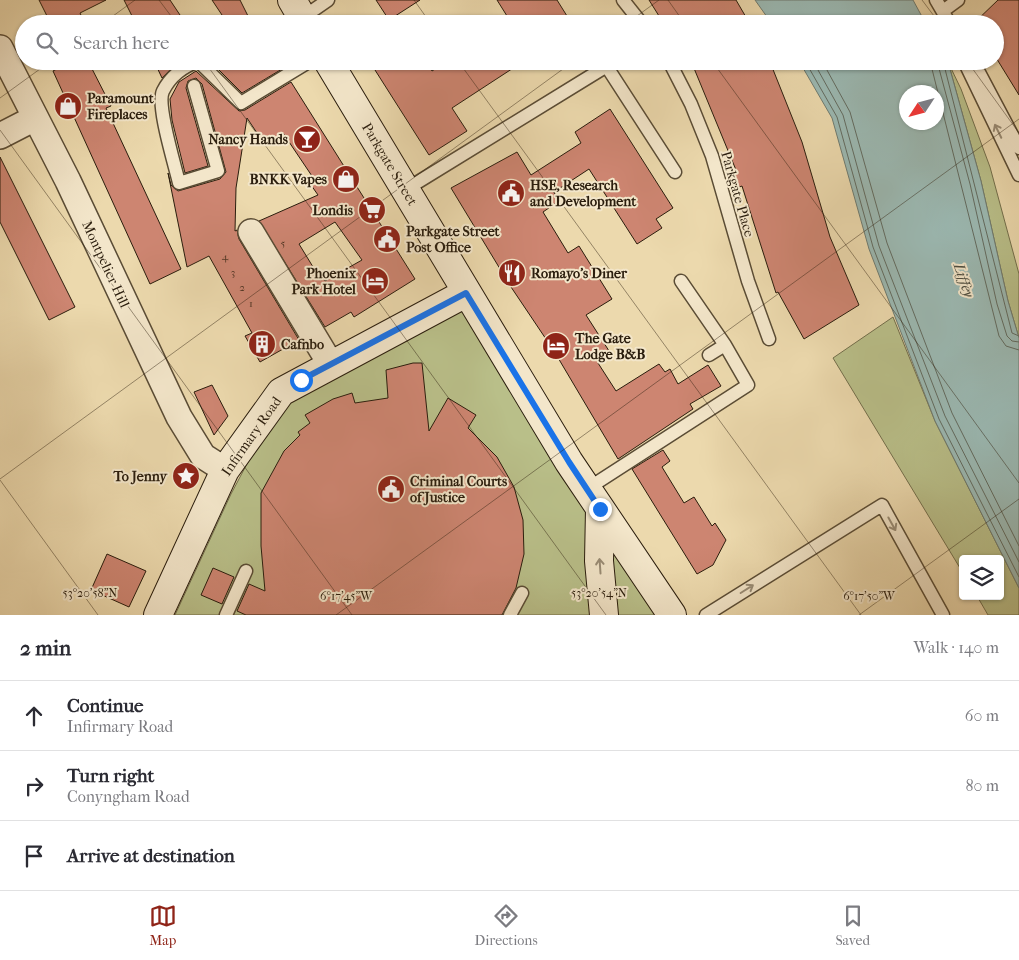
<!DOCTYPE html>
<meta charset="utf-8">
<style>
body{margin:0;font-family:"IM FELL French Canon",serif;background:#f7f7f7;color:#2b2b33}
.controls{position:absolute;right:15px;bottom:15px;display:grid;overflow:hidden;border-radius:5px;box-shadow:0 1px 4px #0004}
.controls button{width:45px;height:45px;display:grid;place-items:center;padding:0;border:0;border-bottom:1px solid #e1e1e2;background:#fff;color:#2b2b33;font:25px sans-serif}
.compass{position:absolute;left:899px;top:85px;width:45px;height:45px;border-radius:50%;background:#fff;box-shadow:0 1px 4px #0004;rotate:234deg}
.stop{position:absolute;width:15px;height:15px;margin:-11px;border:4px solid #1a73e8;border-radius:50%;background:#fff}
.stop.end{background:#1a73e8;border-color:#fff;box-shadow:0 1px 5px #0008}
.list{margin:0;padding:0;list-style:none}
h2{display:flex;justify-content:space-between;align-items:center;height:65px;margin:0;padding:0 20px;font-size:21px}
h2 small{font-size:16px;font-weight:400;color:#7c7c81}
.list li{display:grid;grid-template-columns:32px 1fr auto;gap:15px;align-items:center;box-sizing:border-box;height:70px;padding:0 20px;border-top:1px solid #e1e1e2}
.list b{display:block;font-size:19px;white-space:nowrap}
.list p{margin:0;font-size:16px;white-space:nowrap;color:#7c7c81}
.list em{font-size:16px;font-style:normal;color:#7c7c81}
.icon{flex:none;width:28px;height:28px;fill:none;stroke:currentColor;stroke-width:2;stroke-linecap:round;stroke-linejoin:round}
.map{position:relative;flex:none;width:1019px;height:615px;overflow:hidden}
.search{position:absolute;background:#fff;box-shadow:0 1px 4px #0004;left:15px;right:15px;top:15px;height:55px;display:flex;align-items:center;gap:12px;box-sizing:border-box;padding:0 18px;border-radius:28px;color:#7c7c81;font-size:19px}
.sheet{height:275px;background:#fff}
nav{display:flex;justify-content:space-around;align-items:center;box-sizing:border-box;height:70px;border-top:1px solid #e1e1e2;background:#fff;font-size:14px;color:#7c7c81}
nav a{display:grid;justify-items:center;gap:2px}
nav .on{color:#8f2418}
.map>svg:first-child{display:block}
</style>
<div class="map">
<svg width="1019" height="615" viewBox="0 0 1019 615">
<rect width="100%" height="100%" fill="#ecd9ad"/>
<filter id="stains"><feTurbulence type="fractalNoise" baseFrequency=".004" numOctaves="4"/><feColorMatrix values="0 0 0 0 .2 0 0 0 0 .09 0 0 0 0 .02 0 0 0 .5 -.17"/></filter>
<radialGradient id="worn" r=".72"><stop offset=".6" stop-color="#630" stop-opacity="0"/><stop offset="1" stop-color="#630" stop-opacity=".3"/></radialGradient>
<path fill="#b9bf89" stroke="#726e4b" d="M948,62L961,89L990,167L1019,274V338L1008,301L981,181Z
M466,293L672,615H175L231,494L266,428L313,374Z
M893,317L935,421L1019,588V615H988L977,596H1000V559H963V573L833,358Z"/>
<path fill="#9bb9b3" stroke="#6e7b71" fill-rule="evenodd" d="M755,0H913L926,24H772Z
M799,61L948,62L981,181L1008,301L1019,338V588L935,421L869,249L832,118ZM906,92H936V122H906Z"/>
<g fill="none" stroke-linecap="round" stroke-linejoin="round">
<path stroke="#626b60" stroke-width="1" d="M805,61L837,117L873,247L939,419L1019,577
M813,61L843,115L879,246L945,416L1019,562
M822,61L850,112L887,243L952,413L1019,546
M930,61L999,336L1006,346L1019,350
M937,61L970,184L997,304L1007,336L1012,341L1019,342
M943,61L1012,333L1019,336"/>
</g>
<path fill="#cd8571" stroke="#2a1d0d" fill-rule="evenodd" d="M39,0H106L80,13L85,24H51Z
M124,0H170L186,24H136Z
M212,0H240L252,24H228Z
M376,0H420L389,20Z
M497,0H557L572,24H512Z
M649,0H736L750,24H664Z
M998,0H1019V95L995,56V24H973Z
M72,61H88L111,106L106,108L181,269L150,284L53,71Z
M154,61H179L162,78Z
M210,61H277L282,69L242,93Z
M389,61H426L432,71L447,61H524L452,108L467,131L429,155L375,70Z
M691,61H769L772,67L802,142L830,237L859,305L804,339L778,292L776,293L742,186L737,188L733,171L736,170Z
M196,71L239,111L245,110L291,82L415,279L354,317L351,312L325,327L259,221L318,195L311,185L316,182L283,133L265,145L247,118L236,188L235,231L237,230L239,239L299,340L260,362L245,336L252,333L209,256L187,267L168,173L171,185L178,191L220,179L226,172L202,84L196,78L188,81L186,88L208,166L185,173L172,120L170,99L179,82ZM335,222L362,260L325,281L324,278L321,280L299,244Z
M610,109L673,208L656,219L662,228L637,244L589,169L554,192L559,201L543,212L568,253L579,246L612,299L586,315L611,354L598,363L616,391L659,364L665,372L670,369L678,384L708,365L721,386L690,404L693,409L618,459L554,351L511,287L451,188L517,152L531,175L581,143L575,132Z
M0,157L75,307L49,320L0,222Z
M413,363H422L429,431L448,398L476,415L468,428L497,457L514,487L523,520L524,554L516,588L502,615H246L237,611L249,584L265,591L261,546V493L284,451L300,435L298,432L310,423L305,415L333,399L352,393L355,403L388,398L386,370Z
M212,385L228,416L214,435L194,392Z
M663,450L670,461L662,467L684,503L694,497L712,526L715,523L726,540L713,565L697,574L632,469Z
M107,554L146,571L129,607L91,590Z
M213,568L234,577L222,604L201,595Z"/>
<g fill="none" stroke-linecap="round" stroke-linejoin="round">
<g stroke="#5a4c35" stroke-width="15">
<path id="lane" d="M623,0L642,24
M936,0L950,24
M943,11L958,0
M302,18L328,0
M669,61L691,104L712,156L748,281L769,339
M964,61L1019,175
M973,61L1019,148
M607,67L675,172
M194,86L218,171L179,183C175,165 156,105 163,91C171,75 183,67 198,61L241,103L310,61
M405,190L615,61
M709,355L725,345
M587,489L748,385L725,345L681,281
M226,615L246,571
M510,615L522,593
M706,615L882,505L943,615"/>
</g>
<g stroke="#5a4c35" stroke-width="28">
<path id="street" d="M0,48L68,181L179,417L203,456L225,470
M0,136L35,118
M251,232L331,365"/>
</g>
<g stroke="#2a1d0d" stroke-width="30">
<path id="secondary" d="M292,0L306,24
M328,61L569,462L672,615
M600,509L599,561L604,615
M158,615L225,470L281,392L466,293"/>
</g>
<use href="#lane" stroke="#f3e6ca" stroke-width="12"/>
<use href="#street" stroke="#f3e6ca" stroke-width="25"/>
<use href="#secondary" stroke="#f3e6ca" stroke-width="28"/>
</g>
<defs><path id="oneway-shaft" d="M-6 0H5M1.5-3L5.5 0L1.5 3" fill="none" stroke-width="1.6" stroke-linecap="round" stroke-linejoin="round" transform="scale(1.25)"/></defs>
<g stroke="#998c75">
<use href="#oneway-shaft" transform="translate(998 131) rotate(-116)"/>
<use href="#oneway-shaft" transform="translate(892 524) rotate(61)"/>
<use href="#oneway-shaft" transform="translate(600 566) rotate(-94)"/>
<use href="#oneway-shaft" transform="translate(747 589) rotate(-32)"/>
</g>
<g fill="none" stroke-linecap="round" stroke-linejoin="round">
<path stroke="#1a73e8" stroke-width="6" d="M301,380L466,293L569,462L600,509"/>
</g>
<path fill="none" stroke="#2a1d0d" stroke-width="1" stroke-opacity="0.45" d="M159,0L177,24M414,0L431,24M668,0L685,24M922,0L940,24M102,24L135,0M626,24L659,0M204,61L606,615M458,61L861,615M712,61L1019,483M967,61L1019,133M0,98L51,61M0,130L352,615M0,479L574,61M0,480L98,615M336,615L1019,119M859,615L1019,499"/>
<defs>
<g id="shop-disc" transform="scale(1.4375)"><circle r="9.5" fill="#8f2418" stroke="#f3e6ca"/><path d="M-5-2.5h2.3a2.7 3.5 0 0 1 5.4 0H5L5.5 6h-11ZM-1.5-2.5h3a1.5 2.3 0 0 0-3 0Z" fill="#fff"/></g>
<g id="bar-disc" transform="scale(1.4375)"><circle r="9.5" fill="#8f2418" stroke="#f3e6ca"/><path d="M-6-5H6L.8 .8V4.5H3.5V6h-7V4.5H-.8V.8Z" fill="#fff"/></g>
<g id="civic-disc" transform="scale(1.4375)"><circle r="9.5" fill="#8f2418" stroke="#f3e6ca"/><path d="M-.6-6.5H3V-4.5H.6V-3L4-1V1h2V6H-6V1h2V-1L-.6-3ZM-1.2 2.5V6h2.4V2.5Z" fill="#fff"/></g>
<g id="supermarket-disc" transform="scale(1.4375)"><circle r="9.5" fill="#8f2418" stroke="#f3e6ca"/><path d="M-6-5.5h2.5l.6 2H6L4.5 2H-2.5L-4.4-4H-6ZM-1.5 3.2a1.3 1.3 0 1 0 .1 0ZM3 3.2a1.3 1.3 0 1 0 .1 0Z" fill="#fff"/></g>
<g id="restaurant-disc" transform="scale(1.4375)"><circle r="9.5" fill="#8f2418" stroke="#f3e6ca"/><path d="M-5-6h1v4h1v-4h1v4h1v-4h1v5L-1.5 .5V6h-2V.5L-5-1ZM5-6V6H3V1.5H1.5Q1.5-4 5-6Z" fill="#fff"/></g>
<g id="hotel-disc" transform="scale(1.4375)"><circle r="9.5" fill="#8f2418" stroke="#f3e6ca"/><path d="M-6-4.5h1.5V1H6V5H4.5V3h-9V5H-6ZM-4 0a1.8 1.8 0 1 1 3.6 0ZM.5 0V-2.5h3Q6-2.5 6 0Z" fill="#fff"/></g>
<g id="building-disc" transform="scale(1.4375)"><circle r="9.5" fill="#8f2418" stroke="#f3e6ca"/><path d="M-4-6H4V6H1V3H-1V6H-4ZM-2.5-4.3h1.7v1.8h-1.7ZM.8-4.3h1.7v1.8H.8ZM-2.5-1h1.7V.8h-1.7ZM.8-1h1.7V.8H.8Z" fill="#fff"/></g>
<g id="sight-disc" transform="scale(1.4375)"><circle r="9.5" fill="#8f2418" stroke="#f3e6ca"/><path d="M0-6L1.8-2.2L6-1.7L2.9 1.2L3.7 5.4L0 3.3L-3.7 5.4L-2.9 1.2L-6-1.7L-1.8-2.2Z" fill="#fff"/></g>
</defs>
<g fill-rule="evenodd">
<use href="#shop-disc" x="68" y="106"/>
<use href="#bar-disc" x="307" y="139"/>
<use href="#shop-disc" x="346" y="179"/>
<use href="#civic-disc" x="511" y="193"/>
<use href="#supermarket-disc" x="372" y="210"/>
<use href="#civic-disc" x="387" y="239"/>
<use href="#restaurant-disc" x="512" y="273"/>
<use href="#hotel-disc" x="375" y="281"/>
<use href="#building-disc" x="262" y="344"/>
<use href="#hotel-disc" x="556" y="346"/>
<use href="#sight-disc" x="186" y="476"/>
<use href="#civic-disc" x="391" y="489"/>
</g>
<g text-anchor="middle" stroke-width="4" stroke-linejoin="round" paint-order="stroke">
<g font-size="11" fill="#533726">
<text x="283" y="247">5</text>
<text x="225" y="260">4</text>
<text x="233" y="276">3</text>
<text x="242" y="291">2</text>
<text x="251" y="307">1</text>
</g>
<g font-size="14" font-weight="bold" fill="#2a1d0d" stroke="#f3e6ca" text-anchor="start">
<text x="87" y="103">Paramount<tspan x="87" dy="16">Fireplaces</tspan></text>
<text x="288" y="144" text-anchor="end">Nancy Hands</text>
<text x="327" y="184" text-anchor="end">BNKK Vapes</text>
<text x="530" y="190">HSE, Research<tspan x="530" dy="16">and Development</tspan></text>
<text x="353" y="215" text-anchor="end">Londis</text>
<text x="406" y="236">Parkgate Street<tspan x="406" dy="16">Post Office</tspan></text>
<text x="356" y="278" text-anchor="end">Phoenix<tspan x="356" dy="16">Park Hotel</tspan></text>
<text x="531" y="278">Romayo's Diner</text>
<text x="575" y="343">The Gate<tspan x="575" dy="16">Lodge B&amp;B</tspan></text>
<text x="281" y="349">Cafnbo</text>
<text x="167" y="481" text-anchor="end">To Jenny</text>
<text x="410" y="486">Criminal Courts<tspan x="410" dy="16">of Justice</tspan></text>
</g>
<g font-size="14" fill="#2a1d0d" stroke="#f3e6ca">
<text transform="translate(390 164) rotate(59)" y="5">Parkgate Street</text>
<text transform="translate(738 194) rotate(74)" y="5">Parkgate Place</text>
<text transform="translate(106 264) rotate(65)" y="5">Montpelier Hill</text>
<text transform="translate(251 436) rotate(-55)" y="5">Infirmary Road</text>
</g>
<g font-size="15" font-style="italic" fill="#4c4c3f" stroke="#f3e6ca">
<text transform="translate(964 280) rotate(71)" y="5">Liffey</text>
</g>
</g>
<g font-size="12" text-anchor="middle" fill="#2a1d0d" stroke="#f3e6ca" stroke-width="4" stroke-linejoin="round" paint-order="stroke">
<text x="90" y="597">53°20'58"N</text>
<text x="599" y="597">53°20'54"N</text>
<text x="346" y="600">6°17'45"W</text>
<text x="869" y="600">6°17'50"W</text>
</g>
<rect width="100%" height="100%" filter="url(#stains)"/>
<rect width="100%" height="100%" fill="url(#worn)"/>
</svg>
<div class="controls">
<button><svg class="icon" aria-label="layers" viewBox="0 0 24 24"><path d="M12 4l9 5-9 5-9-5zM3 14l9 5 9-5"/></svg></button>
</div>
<svg class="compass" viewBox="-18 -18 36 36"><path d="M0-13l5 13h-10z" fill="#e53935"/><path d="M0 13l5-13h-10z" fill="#7c7c81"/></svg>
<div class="stop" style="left:301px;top:380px"></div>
<div class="stop end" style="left:600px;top:509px"></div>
<div class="search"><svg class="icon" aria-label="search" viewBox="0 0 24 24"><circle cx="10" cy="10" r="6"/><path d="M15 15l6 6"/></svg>Search here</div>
</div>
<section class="sheet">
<h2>2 min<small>Walk · 140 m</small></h2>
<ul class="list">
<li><svg class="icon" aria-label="ahead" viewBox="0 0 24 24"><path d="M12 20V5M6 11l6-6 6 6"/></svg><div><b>Continue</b><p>Infirmary Road</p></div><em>60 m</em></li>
<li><svg class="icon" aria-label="right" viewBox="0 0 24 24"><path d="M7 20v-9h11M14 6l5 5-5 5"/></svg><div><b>Turn right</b><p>Conyngham Road</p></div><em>80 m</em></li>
<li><svg class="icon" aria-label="arrive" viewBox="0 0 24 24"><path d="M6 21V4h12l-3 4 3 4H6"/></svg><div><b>Arrive at destination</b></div></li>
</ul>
</section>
<nav>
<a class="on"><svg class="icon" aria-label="map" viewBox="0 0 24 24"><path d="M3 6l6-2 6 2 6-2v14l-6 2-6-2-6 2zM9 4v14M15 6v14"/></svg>Map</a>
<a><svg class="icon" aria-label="directions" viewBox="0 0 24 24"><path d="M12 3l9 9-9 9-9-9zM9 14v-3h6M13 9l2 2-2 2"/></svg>Directions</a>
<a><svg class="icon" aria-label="saved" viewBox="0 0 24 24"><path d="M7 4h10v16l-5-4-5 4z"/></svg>Saved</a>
</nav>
